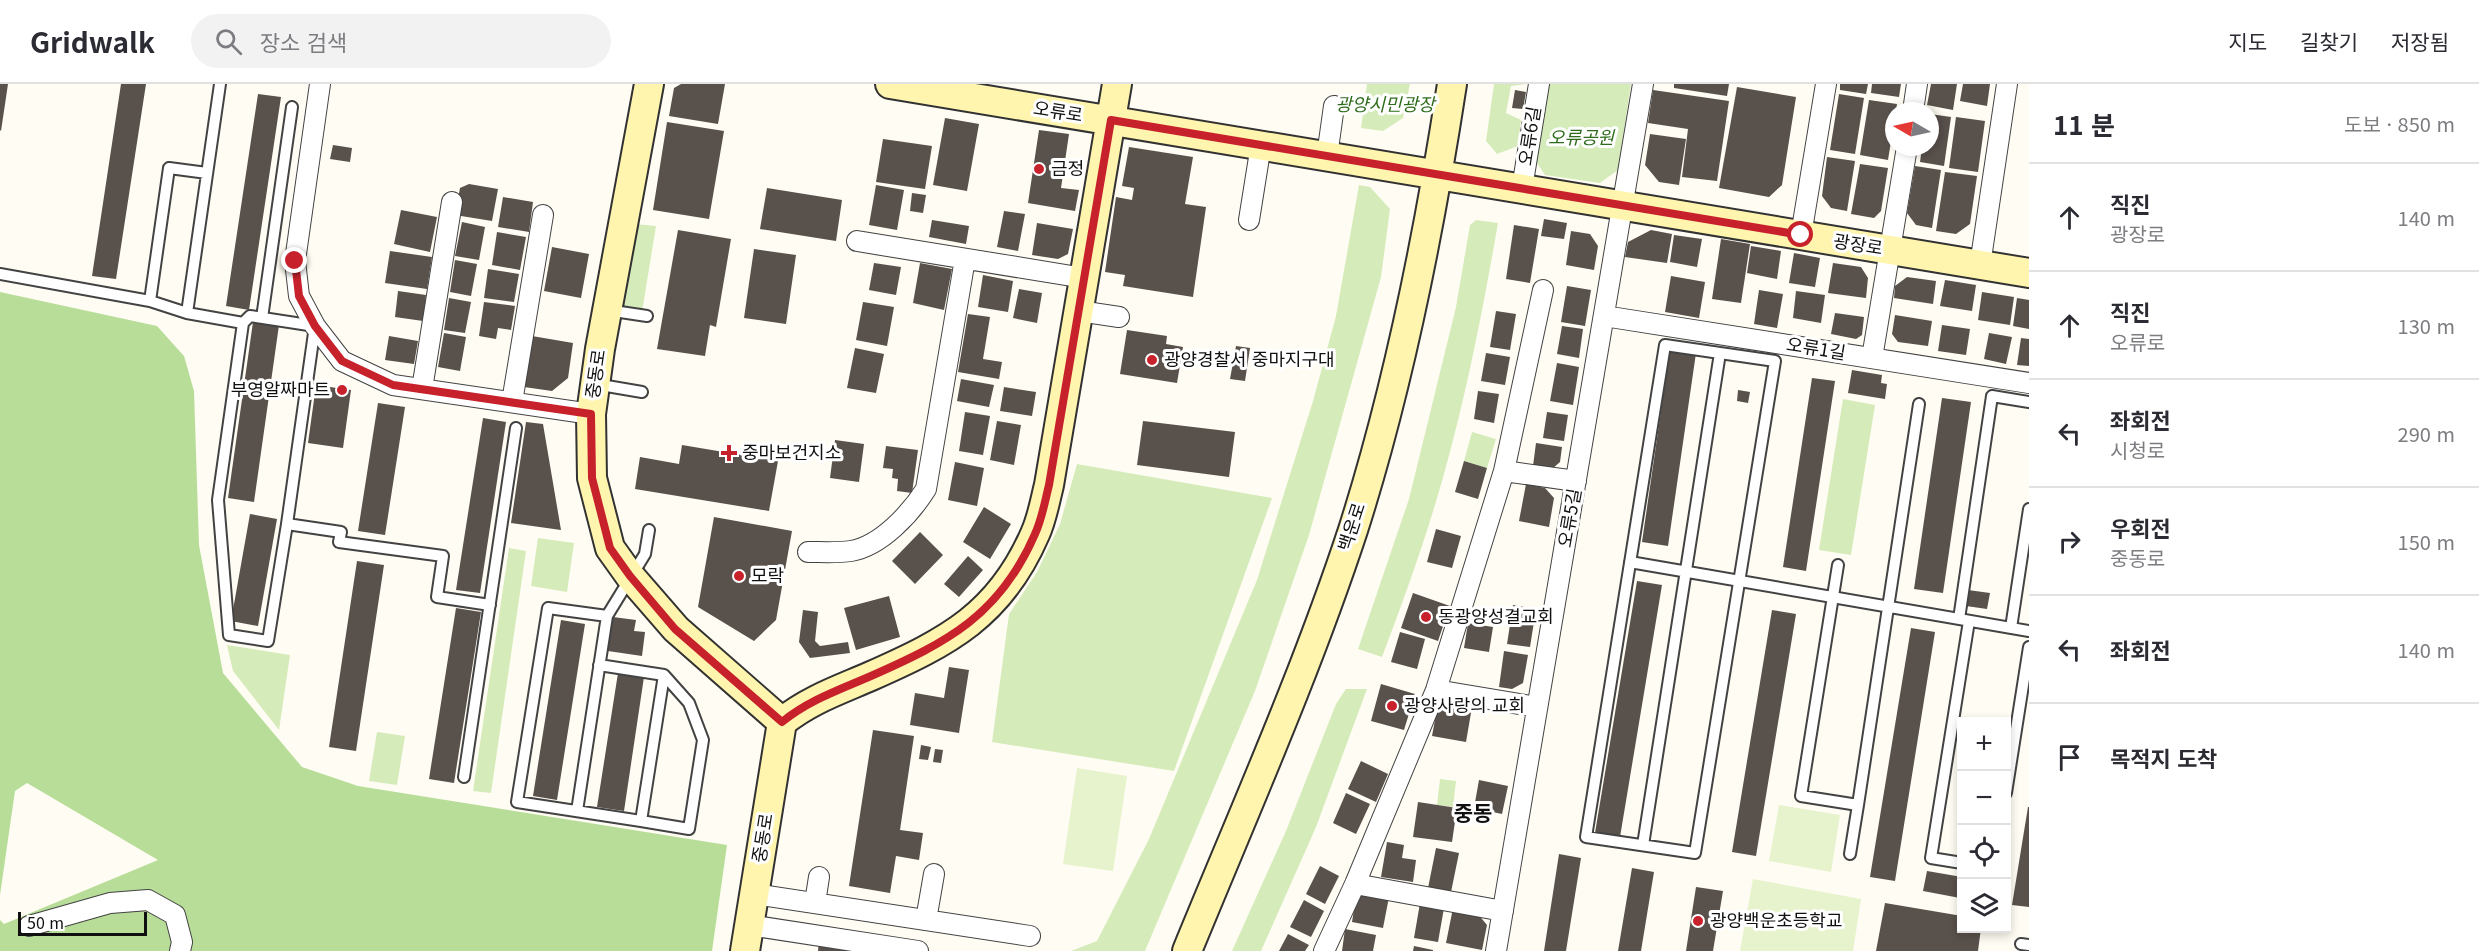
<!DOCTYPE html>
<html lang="ko">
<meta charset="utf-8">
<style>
body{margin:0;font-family:Georgia,"Noto Sans KR",serif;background:#f2f2f3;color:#2b2b33}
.controls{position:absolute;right:18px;bottom:18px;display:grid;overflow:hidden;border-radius:0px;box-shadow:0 3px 9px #0003}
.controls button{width:54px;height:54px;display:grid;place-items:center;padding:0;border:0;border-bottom:2px solid #e1e1e2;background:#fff;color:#2b2b33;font:30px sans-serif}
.compass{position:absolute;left:1885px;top:18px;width:54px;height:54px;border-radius:50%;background:#fff;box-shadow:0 3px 9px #0003;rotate:279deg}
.scale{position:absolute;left:18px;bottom:15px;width:129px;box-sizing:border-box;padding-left:6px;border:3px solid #101010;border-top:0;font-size:16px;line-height:21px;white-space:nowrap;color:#101010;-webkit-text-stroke:4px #fff;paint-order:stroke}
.stop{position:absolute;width:18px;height:18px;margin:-14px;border:4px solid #c7212b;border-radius:50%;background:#fff}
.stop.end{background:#c7212b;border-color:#fff;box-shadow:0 2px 6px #0008}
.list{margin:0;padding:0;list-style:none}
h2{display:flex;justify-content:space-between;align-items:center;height:78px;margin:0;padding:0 24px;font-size:26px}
h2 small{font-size:20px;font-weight:400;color:#7c7c81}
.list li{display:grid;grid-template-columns:39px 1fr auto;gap:18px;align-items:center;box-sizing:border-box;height:108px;padding:0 24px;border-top:2px solid #e1e1e2}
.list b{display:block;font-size:22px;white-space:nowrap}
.list p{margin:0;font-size:20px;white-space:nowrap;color:#7c7c81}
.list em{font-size:20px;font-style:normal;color:#7c7c81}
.icon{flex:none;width:33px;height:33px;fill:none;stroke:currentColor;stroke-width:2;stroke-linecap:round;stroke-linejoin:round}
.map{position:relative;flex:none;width:2029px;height:867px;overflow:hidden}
header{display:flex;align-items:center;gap:36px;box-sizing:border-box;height:84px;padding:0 30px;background:#fff;border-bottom:2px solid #e1e1e2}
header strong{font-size:28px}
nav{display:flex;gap:33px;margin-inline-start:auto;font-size:21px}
.search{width:420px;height:54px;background:#f2f2f3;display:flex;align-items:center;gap:15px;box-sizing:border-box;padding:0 21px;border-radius:33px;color:#7c7c81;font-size:22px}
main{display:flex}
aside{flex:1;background:#fff}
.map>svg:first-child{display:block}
</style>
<header>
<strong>Gridwalk</strong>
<div class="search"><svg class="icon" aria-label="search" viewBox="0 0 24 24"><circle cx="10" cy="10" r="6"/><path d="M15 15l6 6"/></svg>장소 검색</div>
<nav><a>지도</a><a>길찾기</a><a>저장됨</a></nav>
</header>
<main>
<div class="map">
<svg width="2029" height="867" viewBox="0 0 2029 867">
<rect width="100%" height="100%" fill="#fffcf3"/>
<path fill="#d5ecba" d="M1367,0H1410L1403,34L1383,47L1361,44Z
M1494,0H1526L1511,2L1506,29L1521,36L1518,62L1497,70L1486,57Z
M1547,0H1631L1618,86L1600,99L1545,91L1535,76Z
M1359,101L1370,103L1390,125L1381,193L1309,451L1255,607L1145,867H1071L1097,857L1149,755L1257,496L1313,317L1336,232Z
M1476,136L1498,139C1483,225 1466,313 1442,397C1425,457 1404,515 1382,573L1358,565L1409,415L1456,223L1470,141Z
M625,139L656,142L642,228L610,223Z
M1843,315L1875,321L1851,471L1819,466Z
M1472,348L1496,355L1487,384L1464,377Z
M1077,380L1272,414L1174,687L992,658L1009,530L1037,488L1060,440Z
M538,454L574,459L567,508L531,502Z
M509,464L526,467L491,709L473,707Z
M227,561L290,571L279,646L233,587Z
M1346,605H1367L1316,743L1261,867H1232L1286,747L1336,620Z
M377,648L405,652L397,701L369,697Z
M1440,695L1456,697L1453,723L1437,721Z"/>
<path fill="#b8dd98" d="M0,208L157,242L184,272L194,307L199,461L223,589L302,683L358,702L727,761L712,867H0V836L4,840L158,776L27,699L15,707L0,811Z"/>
<path fill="#e6f3cc" d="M1077,684L1127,692L1113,787L1063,780Z
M1779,721L1840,731L1831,788L1769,777Z
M1753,795L1861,815L1853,867H1740Z"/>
<path fill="#59514c" d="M0,0H8L1,47L0,46Z
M121,0H146L116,195L92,192Z
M681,0H725L718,40L669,32L674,4Z
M1674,0H1729L1727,12L1674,4Z
M1840,0H1868L1866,10L1840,6Z
M1872,0H1901L1899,13L1871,9Z
M1931,0H1957L1953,26L1927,21Z
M1963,0H1990L1987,22L1960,17Z
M1737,3L1796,13L1782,101L1769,113L1719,104Z
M1515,6L1526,8L1523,25L1512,24Z
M1653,6L1729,17L1717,97L1682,93L1688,45L1648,39Z
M258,10L281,13L249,226L226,222Z
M1839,10L1864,14L1855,70L1830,66Z
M1869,16L1897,20L1888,76L1860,71Z
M1930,30L1951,33L1944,82L1920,78L1922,63H1930Z
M1956,33L1985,37L1978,88L1949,84Z
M945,34L979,40L967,107L933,101Z
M667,38L724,47L709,135L653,126Z
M1039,46L1069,50L1061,104L1079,106L1075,127L1028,119Z
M1650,50L1686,55L1679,101L1659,98L1645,81Z
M883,55L932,62L925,105L876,98Z
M333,61L352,64L350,78L330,75Z
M1129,63L1193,73L1185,120L1206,123L1193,213L1123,202L1125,191L1105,188L1116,113L1132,116L1134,104L1122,102Z
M1827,73L1855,77L1847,127L1831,124L1822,112Z
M1860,80L1888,84L1881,127L1874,134L1851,130Z
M1915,82L1941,86L1932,144L1916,141L1907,129Z
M1945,88L1977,92L1970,140L1956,150L1936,147Z
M469,100L498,105L492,137L455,131L460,104Z
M876,101L904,106L897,146L869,141Z
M767,104L842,116L836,157L760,145Z
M912,109L926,111L923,129L910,127Z
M503,113L533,118L529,148L498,143Z
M401,126L437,133L430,168L394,160Z
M1004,127L1025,130L1018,167L997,163Z
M1544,135L1567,139L1564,155L1541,152Z
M932,136L969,142L966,160L929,153Z
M462,138L485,143L479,176L455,172Z
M1037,139L1073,145L1068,170L1058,175L1032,171Z
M1514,141L1539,145L1530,199L1506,195Z
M678,146L731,155L716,243L710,241L705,272L657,265Z
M1651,146L1672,150L1667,179L1625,173L1628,158Z
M1571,147L1590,150L1598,162L1594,186L1566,181Z
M497,148L526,153L520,186L492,181Z
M1674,151L1702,155L1697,183L1670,178Z
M1721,155L1750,160L1741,219L1712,215Z
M1751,162L1781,167L1777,195L1747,189Z
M552,163L589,170L581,214L544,207Z
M754,165L796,171L786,240L744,234Z
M390,167L432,173L427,205L385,199Z
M1794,169L1820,174L1815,203L1789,199Z
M455,176L477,180L471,212L450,208Z
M874,179L901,183L896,211L869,206Z
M920,179L952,185L944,226L913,219Z
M1833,179L1861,183L1868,194L1866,214L1828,209Z
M488,185L519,190L514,218L484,214Z
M983,191L1013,197L1008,228L978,223Z
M1671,192L1705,198L1699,234L1665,228Z
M1907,193L1936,197L1933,220L1894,214L1895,202Z
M1945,196L1976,201L1972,227L1940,222Z
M1567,202L1591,206L1585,242L1561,238Z
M1019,205L1042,209L1037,239L1013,234Z
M1759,206L1783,210L1777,244L1754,240Z
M398,207L426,211L423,237L395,233Z
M1796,207L1825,211L1821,239L1793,234Z
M1982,208L2014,213L2010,241L1978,236Z
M449,214L471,218L465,249L444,246Z
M2017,214L2029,216V245L2013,242Z
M484,218L515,222L511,246L498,244L496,255L479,252Z
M863,218L894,223L887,262L856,256Z
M1496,227L1516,230L1510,266L1490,263Z
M1835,229L1864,233L1862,251L1856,255L1831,250Z
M968,230L990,233L983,275L1002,278L999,295L958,288Z
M1895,231L1932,237L1928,262L1898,258L1892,250Z
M253,238L279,241L254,418L228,414Z
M1942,241L1970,245L1966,271L1938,267Z
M1562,242L1583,245L1579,274L1557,270Z
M1127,246L1167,252L1166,260L1183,263L1177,299L1120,290Z
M444,249L466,253L460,287L438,283Z
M1989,249L2012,253L2006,280L1984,275Z
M389,252L418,257L414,280L385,276Z
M532,252L573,259L568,294L552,307L524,303Z
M2021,254L2029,255V282L2017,281Z
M1236,262L1250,264L1245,297L1230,295Z
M855,264L884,270L876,309L847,304Z
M1670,265L1696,269L1668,462L1642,458Z
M1486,269L1510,273L1505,301L1481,297Z
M1557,279L1579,283L1573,321L1550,317Z
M1852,286L1882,291L1881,299L1887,300L1885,315L1848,309Z
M1812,294L1835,297L1806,487L1783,483Z
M961,295L994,301L989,323L957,317Z
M316,301L351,306L343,364L308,359Z
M1004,303L1036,308L1032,332L1000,327Z
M1738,306L1750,308L1748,319L1737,317Z
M1478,307L1499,310L1494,339L1474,335Z
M1942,314L1971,318L1943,509L1914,505Z
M378,319L405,323L385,451L358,447Z
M965,328L990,332L983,371L959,367Z
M1547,328L1568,331L1564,357L1543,354Z
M483,334L506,338L480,509L456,506Z
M997,337L1021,341L1014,381L990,376Z
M1143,337L1235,348L1229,393L1137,381Z
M526,338L543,340L561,446L511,439Z
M835,356L864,360L859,398L830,394Z
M1536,359L1562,363L1560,378L1552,385L1533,382Z
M682,361L778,377L769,427L635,405L640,373L679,380Z
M886,362L918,366L912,409L897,407L898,395L892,394L893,385L883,384Z
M1464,377L1487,384L1478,415L1455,408Z
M955,378L984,384L977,422L948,416Z
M1526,400L1545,404L1554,414L1549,443L1519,437Z
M984,423L1011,440L990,475L963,458Z
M250,430L277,435L258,542L231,537Z
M714,433L792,447L776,536L754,557L698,523Z
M1436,445L1461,452L1452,484L1427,478Z
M920,448L943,471L915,500L892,477Z
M968,472L983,486L959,513L944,500Z
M357,477L384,481L356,667L329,663Z
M1637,497L1662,501L1620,753L1595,749Z
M1968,506L1990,509L1987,525L1966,522Z
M1413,509L1450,522L1438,557L1401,544Z
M889,512L900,553L856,566L844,524Z
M1513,521L1536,525L1530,563L1507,560Z
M456,524L481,528L454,699L429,695Z
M803,526L818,528L815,557L820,562L848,558L850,569L810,574L799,558Z
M1772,526L1796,530L1756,772L1732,768Z
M613,533L636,536L634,547L645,548L642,572L608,567Z
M561,536L585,540L557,716L533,712Z
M1468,539L1493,543L1489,568L1464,564Z
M1911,544L1935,548L1895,797L1870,793Z
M1400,548L1425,555L1417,585L1391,578Z
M1504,567L1528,571L1523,599L1512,605L1499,603Z
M949,583L969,586L959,649L910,641L915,609L944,614Z
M618,589L644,593L624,727L597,723Z
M1381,600L1415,610L1404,646L1371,637Z
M1448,618L1472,623L1466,658L1432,652L1437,625Z
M873,646L914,652L900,746L923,749L919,776L896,772L890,809L849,802Z
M921,661L931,663L928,676L919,675Z
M935,665L943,666L941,679L933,678Z
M1361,677L1388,690L1376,718L1348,705Z
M1479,696L1508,702L1502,730L1474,724Z
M1346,709L1370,720L1356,750L1333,739Z
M1418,718L1457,724L1452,758L1413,753Z
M2028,723H2029V823L2012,821Z
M1387,758L1404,761L1402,774L1416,776L1413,798L1381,793Z
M1436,764L1459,769L1451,808L1428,804Z
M1559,770L1581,774L1566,867H1544Z
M1320,782L1339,792L1325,820L1306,810Z
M1632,784L1654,788L1641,867H1618Z
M1927,787L1962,793L1960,814L1923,807Z
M1696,803L1723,807L1713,867H1686Z
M1357,807L1389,813L1383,844L1352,838Z
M1304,816L1324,827L1311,853L1290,843Z
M1420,819L1444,824L1438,858L1414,854Z
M1885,819L1962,832V844H1981L1978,867H1876Z
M1453,824L1477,829L1487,841L1482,866L1446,859Z
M1345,845L1376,851L1373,867H1342Z
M1288,850L1309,861L1305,867H1279Z
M819,857L877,867H818Z
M1414,862L1433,866V867H1413Z"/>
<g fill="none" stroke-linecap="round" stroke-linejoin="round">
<g stroke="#434343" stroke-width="14">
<path id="lane" d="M0,190L150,217L187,229L243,239L250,232L315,242L287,440L341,448L339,458L443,472L437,513L490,521
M150,217L169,84L207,89
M607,226L647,232
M187,229L220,0
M262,234L292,23
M243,239L218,416L229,551L268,557L287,440
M1665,261L1775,277L1695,769L1586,753Z
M595,300L642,308
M1630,478L2029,547
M1838,481L1801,712L1858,721L1919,320
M1959,535L1992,312L2029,318
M2011,544L2029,425
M599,581L664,591L641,737L517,718L548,524L607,532L645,470L649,446
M464,693L516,344
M2006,709L2029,563
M577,727L607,532
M641,737L689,745L703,656L689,619L664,591
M1643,761L1720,269
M1850,770L1858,721
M1962,779L1931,774L1969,537
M2021,860L2029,861"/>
</g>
<g stroke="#434343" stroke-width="22">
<path id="street" d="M320,0L295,177L299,212L315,242L342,277L393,301L591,330
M1913,27L1917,0
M1327,72L1334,22
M1522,104L1539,0
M1249,136L1261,61
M1801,151L1826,0
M857,157L1084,194
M1980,181L2007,0
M1079,227L1119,233
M1604,232L2029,299
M1872,274L1907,63
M422,305L452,118
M512,318L543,131
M1504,387L1576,397
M808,468C822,468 838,469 851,467C881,462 911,429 926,405L965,175
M1436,606L1537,623
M1355,800L1503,827
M754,810L1030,852
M815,819L819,793
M926,836L934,790
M749,841L918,867
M29,842L110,819L148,816L175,831L182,858L180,867
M1324,867L1355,800L1436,606L1504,387L1543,206
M1496,867L1643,0"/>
</g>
<g stroke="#323232" stroke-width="32">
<path id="secondary" d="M649,0L600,265L591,330L592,394L610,464L630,492L676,545L782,638L745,867
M890,0L2029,189
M782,638C809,616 839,606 871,592C948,558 1000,531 1035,450C1042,435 1045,417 1049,401L1117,0
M1187,867C1244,728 1306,589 1353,446C1399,302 1429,150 1452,0"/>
</g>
<use href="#lane" stroke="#fff" stroke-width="10"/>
<use href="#street" stroke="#fff" stroke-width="20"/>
<use href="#secondary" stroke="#fff5ae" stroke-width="28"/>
</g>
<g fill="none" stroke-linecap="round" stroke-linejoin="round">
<path stroke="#c7212b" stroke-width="8" d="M295,177L299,212L315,242L342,277L393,301L591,330L592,394L610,464L630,492L675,545L782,638C809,616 839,606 871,592C948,558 1000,531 1035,450C1042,435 1045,417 1049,401L1111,36L1801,151"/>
</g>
<g fill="#c7212b" stroke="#fff" stroke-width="2">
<circle cx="1039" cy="85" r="6"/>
<circle cx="1152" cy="276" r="6"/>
<circle cx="342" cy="306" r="6"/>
<path d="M726 360h6v6h6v6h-6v6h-6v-6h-6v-6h6z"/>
<circle cx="739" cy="492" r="6"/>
<circle cx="1426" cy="533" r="6"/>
<circle cx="1392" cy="622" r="6"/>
<circle cx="1698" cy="837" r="6"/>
</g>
<g text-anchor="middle" stroke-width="6" stroke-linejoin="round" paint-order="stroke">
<g font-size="18" font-style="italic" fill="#2e6c1c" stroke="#fff">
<text x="1385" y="27">광양시민광장</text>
<text x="1581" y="60">오류공원</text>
</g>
<g font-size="18" fill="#101010" stroke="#fff">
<text transform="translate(1058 28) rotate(9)" y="6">오류로</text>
<text transform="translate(1530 52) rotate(-81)" y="6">오류6길</text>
<text transform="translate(1858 161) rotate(9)" y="6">광장로</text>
<text transform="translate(1816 265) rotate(9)" y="6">오류1길</text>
<text transform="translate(596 290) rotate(-82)" y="6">중동로</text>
<text transform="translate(1570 434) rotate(-80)" y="6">오류5길</text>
<text transform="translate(1352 443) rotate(-72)" y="6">백운로</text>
<text transform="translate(763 754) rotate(-81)" y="6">중동로</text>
</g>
<g font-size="18" fill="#101010" stroke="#fff" text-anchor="start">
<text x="1051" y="91">금정</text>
<text x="1164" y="282">광양경찰서 중마지구대</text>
<text x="330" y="312" text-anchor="end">부영알짜마트</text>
<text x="742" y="375">중마보건지소</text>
<text x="751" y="498">모락</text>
<text x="1438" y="539">동광양성결교회</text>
<text x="1404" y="628">광양사랑의 교회</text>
<text x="1710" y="843">광양백운초등학교</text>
</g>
<g font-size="21" font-weight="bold" fill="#101010" stroke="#fff">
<text x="1473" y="737">중동</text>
</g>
</g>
</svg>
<div class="controls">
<button>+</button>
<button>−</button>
<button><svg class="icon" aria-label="locate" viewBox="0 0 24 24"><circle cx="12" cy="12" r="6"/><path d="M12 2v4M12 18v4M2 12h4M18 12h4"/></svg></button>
<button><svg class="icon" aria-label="layers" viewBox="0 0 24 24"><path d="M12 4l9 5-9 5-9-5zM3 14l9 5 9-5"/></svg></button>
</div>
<svg class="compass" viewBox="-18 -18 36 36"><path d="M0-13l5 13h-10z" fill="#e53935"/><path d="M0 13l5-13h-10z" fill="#7c7c81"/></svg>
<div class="scale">50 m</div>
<div class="stop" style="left:1801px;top:151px"></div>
<div class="stop end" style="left:295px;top:177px"></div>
</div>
<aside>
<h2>11 분<small>도보 · 850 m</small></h2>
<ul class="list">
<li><svg class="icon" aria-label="ahead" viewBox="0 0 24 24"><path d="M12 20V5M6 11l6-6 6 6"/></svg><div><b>직진</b><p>광장로</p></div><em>140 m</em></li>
<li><svg class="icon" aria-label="ahead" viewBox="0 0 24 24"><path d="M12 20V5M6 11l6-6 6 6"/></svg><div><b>직진</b><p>오류로</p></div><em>130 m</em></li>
<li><svg class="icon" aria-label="left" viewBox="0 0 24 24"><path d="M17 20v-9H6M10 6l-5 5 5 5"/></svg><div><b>좌회전</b><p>시청로</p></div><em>290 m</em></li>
<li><svg class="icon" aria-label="right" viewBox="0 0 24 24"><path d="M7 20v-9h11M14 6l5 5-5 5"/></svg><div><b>우회전</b><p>중동로</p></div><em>150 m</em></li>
<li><svg class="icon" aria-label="left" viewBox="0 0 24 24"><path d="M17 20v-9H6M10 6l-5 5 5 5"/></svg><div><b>좌회전</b></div><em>140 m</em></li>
<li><svg class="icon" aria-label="arrive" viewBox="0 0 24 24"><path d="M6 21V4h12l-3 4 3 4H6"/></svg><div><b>목적지 도착</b></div></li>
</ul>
</aside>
</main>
